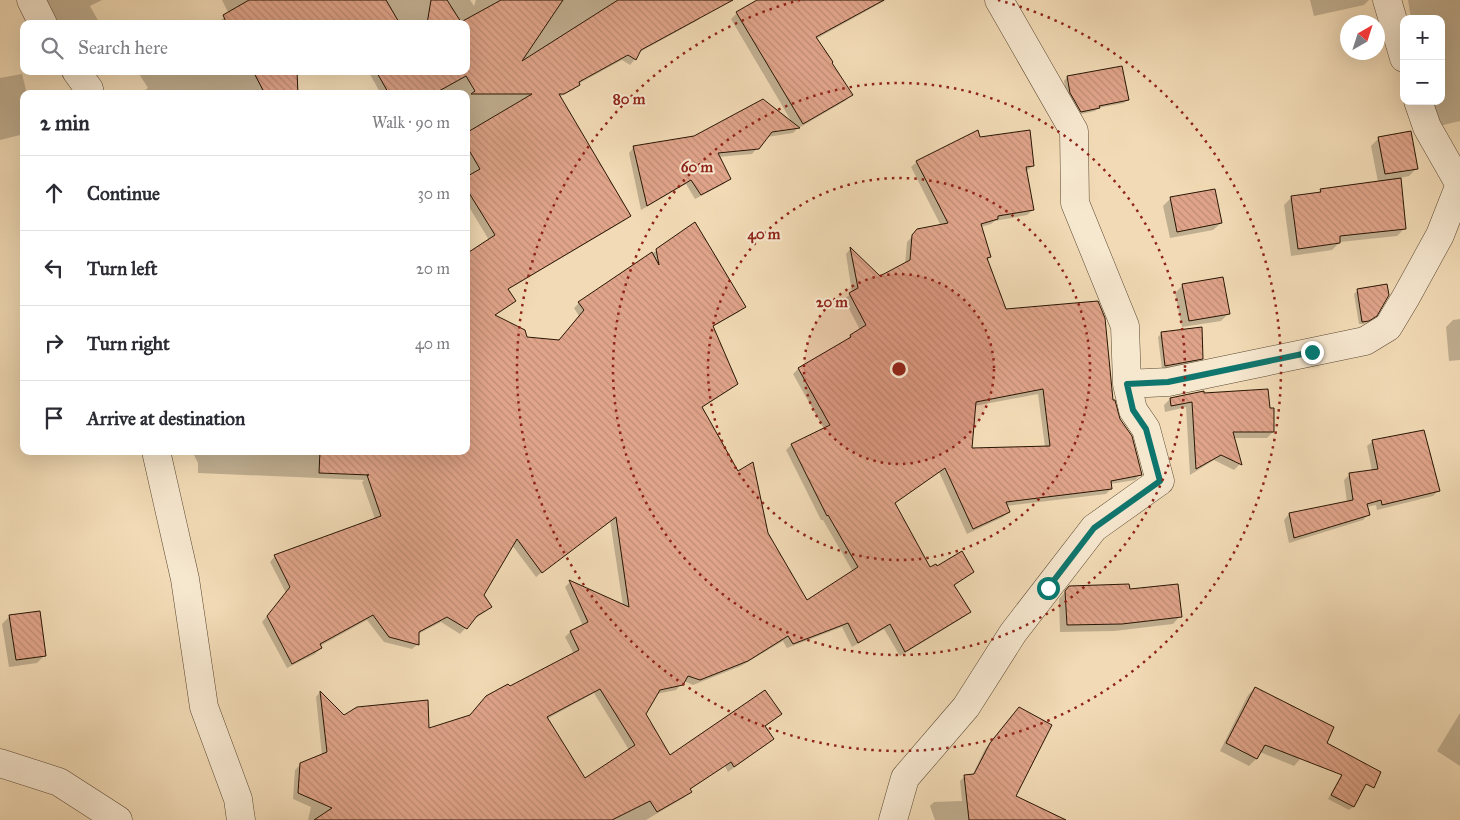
<!DOCTYPE html>
<meta charset="utf-8">
<style>
body{margin:0;font-family:"IM FELL Great Primer",serif;background:#f2f2f3;color:#2b2b33}
.controls{position:absolute;right:15px;top:15px;display:grid;overflow:hidden;border-radius:10px;box-shadow:0 5px 20px #0002}
.controls button{width:45px;height:45px;display:grid;place-items:center;padding:0;border:0;border-bottom:1px solid #e1e1e2;background:#fff;color:#2b2b33;font:25px sans-serif}
.compass{position:absolute;left:1340px;top:15px;width:45px;height:45px;border-radius:50%;background:#fff;box-shadow:0 5px 20px #0002;rotate:39deg}
.stop{position:absolute;width:15px;height:15px;margin:-11px;border:4px solid #0f766e;border-radius:50%;background:#fff}
.stop.end{background:#0f766e;border-color:#fff;box-shadow:0 1px 5px #0008}
.list{margin:0;padding:0;list-style:none}
h2{display:flex;justify-content:space-between;align-items:center;height:65px;margin:0;padding:0 20px;font-size:21px}
h2 small{font-size:16px;font-weight:400;color:#7c7c81}
.list li{display:grid;grid-template-columns:32px 1fr auto;gap:15px;align-items:center;box-sizing:border-box;height:75px;padding:0 20px;border-top:1px solid #e1e1e2}
.list b{display:block;font-size:19px;white-space:nowrap}
.list em{font-size:16px;font-style:normal;color:#7c7c81}
.icon{flex:none;width:28px;height:28px;fill:none;stroke:currentColor;stroke-width:2;stroke-linecap:round;stroke-linejoin:round}
.map{position:relative;flex:none;width:1460px;height:820px;overflow:hidden}
.search{position:absolute;background:#fff;box-shadow:0 5px 20px #0002;left:20px;top:20px;width:450px;height:55px;display:flex;align-items:center;gap:12px;box-sizing:border-box;padding:0 18px;border-radius:10px;color:#7c7c81;font-size:19px}
.panel{position:absolute;background:#fff;box-shadow:0 5px 20px #0002;left:20px;top:90px;width:450px;height:365px;border-radius:10px}
.map>svg:first-child{display:block}
</style>
<div class="map">
<svg width="1460" height="820" viewBox="0 0 1460 820">
<defs>
<pattern id="building-back-hatch" width="6" height="6" patternUnits="userSpaceOnUse" patternTransform="scale(1.25)"><rect width="6" height="6" fill="#e0a48a"/><path d="M-1 5l2 2M0 0l6 6M5-1l2 2" fill="none" stroke="#c08c75"/></pattern>
</defs>
<rect width="100%" height="100%" fill="#f1dab5"/>
<filter id="stains"><feTurbulence type="fractalNoise" baseFrequency=".004" numOctaves="4"/><feColorMatrix values="0 0 0 0 .2 0 0 0 0 .09 0 0 0 0 .02 0 0 0 .5 -.17"/></filter>
<radialGradient id="worn" r=".72"><stop offset=".6" stop-color="#630" stop-opacity="0"/><stop offset="1" stop-color="#630" stop-opacity=".3"/></radialGradient>
<path fill="#0003" fill-rule="evenodd" d="M44,0H102L90,6L100,24H57Z
M222,0H470L474,6L476,0H695L703,15L698,20L638,53L635,59L630,65L622,60L578,84L579,85L573,90L559,97L629,216L624,221L507,290L515,301L509,306L494,316L526,338L558,342L579,316L574,308L579,303L652,254L657,250L744,306L739,312L712,327L736,383L731,389L701,408L766,533L807,602L853,572L823,520H821L786,450L791,445L824,429L793,374L798,369L846,342L850,336L860,330L844,299L852,293L846,254L850,249L879,278L905,264L907,242L918,230L941,226L911,167L917,162L980,138L1033,166L1026,171L1033,210L1027,215L995,221L991,224L981,227L990,257L987,260L1005,311L1112,402L1141,474L1135,480L1110,484L1111,489L1106,494L1006,506L1009,512L1003,517L967,534L939,472L894,504L930,569L972,572L967,577L953,586L970,611L964,617L900,656L884,629L852,647L842,627L787,648L783,641L741,666L693,685L684,681L676,690L656,694L645,714L670,757L781,714L764,727L773,739L767,744L728,772L725,766L689,790L690,792L685,797L646,820H308L311,807L293,799L295,770L301,764L322,755L316,697L320,692L344,717L428,729L469,717L509,688L574,654L565,637L570,632L583,626L565,587L570,582L623,606L610,520L536,577L512,545L483,595L490,606L485,612L473,620L460,634L441,622L418,634V644L412,649L384,642L367,620L320,646L321,648L315,654L287,668L262,622L286,593L270,562L275,556L375,519L362,482L364,480L198,473V463L192,451H466L489,240L466,202V94H381L368,71H466V24H219L218,22L229,14ZM1038,394L1045,447L970,449L974,406ZM594,693L629,750L585,779L547,719Z
M758,0H886L816,39L851,95L845,101L797,129L793,133L767,137L752,154L718,157L729,179L724,184L695,199L686,184L641,210L629,153L634,147L793,124L731,19L737,13Z
M1310,0H1369L1364,5L1314,16Z
M1408,0H1460V121L1435,127L1430,101H1441V19H1411Z
M137,71H301L296,73L297,94H140L148,88Z
M22,74L27,94H24V134L0,140V78Z
M1067,77L1128,99L1124,103L1098,108L1095,111L1077,115L1067,97L1064,81Z
M1379,138L1417,168L1409,176L1400,178L1404,229L1397,236L1340,242L1332,250L1291,256L1284,205L1292,197L1317,194L1321,190L1378,182L1371,146Z
M1171,198L1221,223L1213,230L1170,238L1163,206Z
M1183,285L1229,313L1221,321L1182,327L1175,293Z
M1357,291L1372,319L1364,324H1359L1354,294Z
M1460,319V360L1449,361L1446,327L1453,320Z
M1161,334L1201,358L1198,362L1162,369L1158,337Z
M1202,394L1273,432L1267,438H1234L1240,464L1234,470L1214,460L1190,475L1186,407L1165,412L1164,405L1170,399Z
M1373,441L1439,490L1433,496L1377,510L1376,505L1366,507L1368,515L1363,520L1289,543L1284,520L1289,514L1347,503L1344,480L1350,474L1372,471L1367,446Z
M1069,587L1129,590L1180,616L1173,624L1114,631L1060,632L1059,599Z
M10,616L45,655L37,663L9,667L2,624Z
M1255,688L1301,758L1294,766L1260,752L1256,759L1249,766L1220,751L1248,695Z
M1014,713V797L1038,820H935L930,806L934,802L962,801L960,781L965,776H972L985,749Z
M1460,713V766L1437,751Z
M1348,762L1373,769L1353,807L1349,810L1328,799Z"/>
<path fill="url(#building-back-hatch)" stroke="#281603" fill-rule="evenodd" d="M249,0H386L400,24H227L223,15Z
M431,0H447L461,22L501,0H563L522,61L618,0H733L641,50L636,60L628,55L579,82L580,85L564,94H559L631,216L508,289L516,301L495,315L525,330L527,337L559,340L584,310L578,302L652,252L659,265L656,249L695,222L746,307L713,326L738,384L702,407L738,471L753,462L768,533L807,600L858,567L828,515L827,516L791,444L830,425L798,368L851,337L850,335L866,325L849,293L858,288L850,247L880,276L910,260L912,235L917,229L948,223L916,161L978,130L980,137L1030,130L1034,166L1026,167L1034,210L998,216V219L981,224L991,257L987,258L1006,309L1098,301L1105,318L1113,400H1115L1120,419L1132,436L1142,475L1111,481L1112,489L1006,502L1010,512L973,529L945,468L895,503L930,567L936,564L937,566L962,551L974,572L954,585L971,612L905,652L890,624L858,643L848,623L793,644L788,636L748,661L700,680L688,676L683,685L660,690L646,714L670,755L765,690L782,714L765,726L774,739L734,767L731,762L690,789L692,792L657,812L650,801L612,820H314L332,808L298,793L300,763L327,752L320,691L344,715L357,707L428,700L429,728L470,715L486,696L508,684L510,686L579,650L570,631L588,622L569,580L629,607L616,517L542,573L517,539L484,595L492,607L477,616L467,629L447,617L419,632V645L389,637L373,615L320,644L322,648L292,664L267,616L290,587L274,555L381,516L367,475H369L319,473L320,451H466V254L495,235L466,188V177L480,169L466,145V133L532,94H471L475,91L466,76L439,91L441,94H389L376,71H466V24H427ZM1043,389L1050,446L972,448L976,402ZM600,689L635,745L585,778L547,717Z
M757,0H884L816,37L833,62L832,63L853,95L803,124L736,12Z
M1122,66L1129,100L1099,106L1100,108L1081,112L1070,93L1067,76Z
M253,71H297L298,94H265Z
M763,99L800,128L772,132L759,149L718,153L731,179L701,195L691,180L647,206L633,146L694,136Z
M1411,131L1418,169L1385,174L1378,137Z
M1401,178L1406,229L1340,236V243L1298,249L1291,196L1321,192L1320,189Z
M1215,189L1222,223L1177,232L1170,197Z
M1223,277L1230,314L1189,321L1182,284Z
M1387,284L1389,295L1377,316L1369,321L1362,322L1357,289Z
M1202,327L1203,359L1165,366L1161,332Z
M1268,389L1270,408H1274V432H1233L1242,465L1221,455L1196,469L1192,402L1171,406L1170,398L1204,391V393Z
M1424,430L1440,491L1382,505L1381,500L1367,504L1370,515L1294,538L1289,513L1353,500L1349,473L1378,469L1372,440Z
M1129,584L1130,589L1178,584L1182,617L1122,624L1067,625L1065,591L1069,586Z
M40,611L46,656L16,660L9,615Z
M1255,687L1334,727L1327,743L1381,772L1374,788L1366,784L1354,807L1331,795L1342,775L1265,745L1257,759L1226,743Z
M1019,707L1052,725L1016,796L1066,820H969L964,775L974,774L990,743Z"/>
<g fill="none" stroke-linecap="round" stroke-linejoin="round">
<g stroke="#5a4730" stroke-width="29">
<path id="minor" d="M31,0L43,24
M1387,0L1404,58
M76,71L89,89L90,94
M1418,101L1427,127L1460,185
M1127,384L1168,382L1365,341L1388,327L1406,297L1440,235L1460,184
M156,451L185,579L204,707L238,799L241,820
M0,763L59,782L118,820
M893,820L905,778L966,707L1013,633L1094,528L1160,481L1146,429L1133,410L1127,384L1125,326L1075,203L1074,131L999,0"/>
</g>
<use href="#minor" stroke="#f6e7cf" stroke-width="28"/>
</g>
<g fill="none" stroke-linecap="round" stroke-linejoin="round">
<path stroke="#0f766e" stroke-width="6" d="M1048,588L1094,528L1160,481L1146,429L1133,410L1127,384L1168,382L1312,352"/>
</g>
<circle cx="899" cy="369" r="95" fill="#8f2418" fill-opacity=".12"/>
<g fill="none" stroke="#8f2418" stroke-width="2.5" stroke-dasharray="2.5 5">
<circle cx="899" cy="369" r="95"/>
<circle cx="899" cy="369" r="191"/>
<circle cx="899" cy="369" r="286"/>
<path d="M998 0A382 382 0 1 1 800 0"/>
</g>
<circle cx="899" cy="369" r="8" fill="#8f2418" stroke="#f6e7cf" stroke-width="2.5"/>
<g font-size="15" text-anchor="middle" font-weight="bold" fill="#8f2418" stroke="#f6e7cf" stroke-width="4" stroke-linejoin="round" paint-order="stroke">
<text x="629" y="104">80 m</text>
<text x="697" y="172">60 m</text>
<text x="764" y="239">40 m</text>
<text x="832" y="307">20 m</text>
</g>
<rect width="100%" height="100%" filter="url(#stains)"/>
<rect width="100%" height="100%" fill="url(#worn)"/>
</svg>
<div class="controls">
<button>+</button>
<button>−</button>
</div>
<svg class="compass" viewBox="-18 -18 36 36"><path d="M0-13l5 13h-10z" fill="#e53935"/><path d="M0 13l5-13h-10z" fill="#7c7c81"/></svg>
<div class="stop" style="left:1048px;top:588px"></div>
<div class="stop end" style="left:1312px;top:352px"></div>
<div class="search"><svg class="icon" aria-label="search" viewBox="0 0 24 24"><circle cx="10" cy="10" r="6"/><path d="M15 15l6 6"/></svg>Search here</div>
<section class="panel">
<h2>2 min<small>Walk · 90 m</small></h2>
<ul class="list">
<li><svg class="icon" aria-label="ahead" viewBox="0 0 24 24"><path d="M12 20V5M6 11l6-6 6 6"/></svg><div><b>Continue</b></div><em>30 m</em></li>
<li><svg class="icon" aria-label="left" viewBox="0 0 24 24"><path d="M17 20v-9H6M10 6l-5 5 5 5"/></svg><div><b>Turn left</b></div><em>20 m</em></li>
<li><svg class="icon" aria-label="right" viewBox="0 0 24 24"><path d="M7 20v-9h11M14 6l5 5-5 5"/></svg><div><b>Turn right</b></div><em>40 m</em></li>
<li><svg class="icon" aria-label="arrive" viewBox="0 0 24 24"><path d="M6 21V4h12l-3 4 3 4H6"/></svg><div><b>Arrive at destination</b></div></li>
</ul>
</section>
</div>
